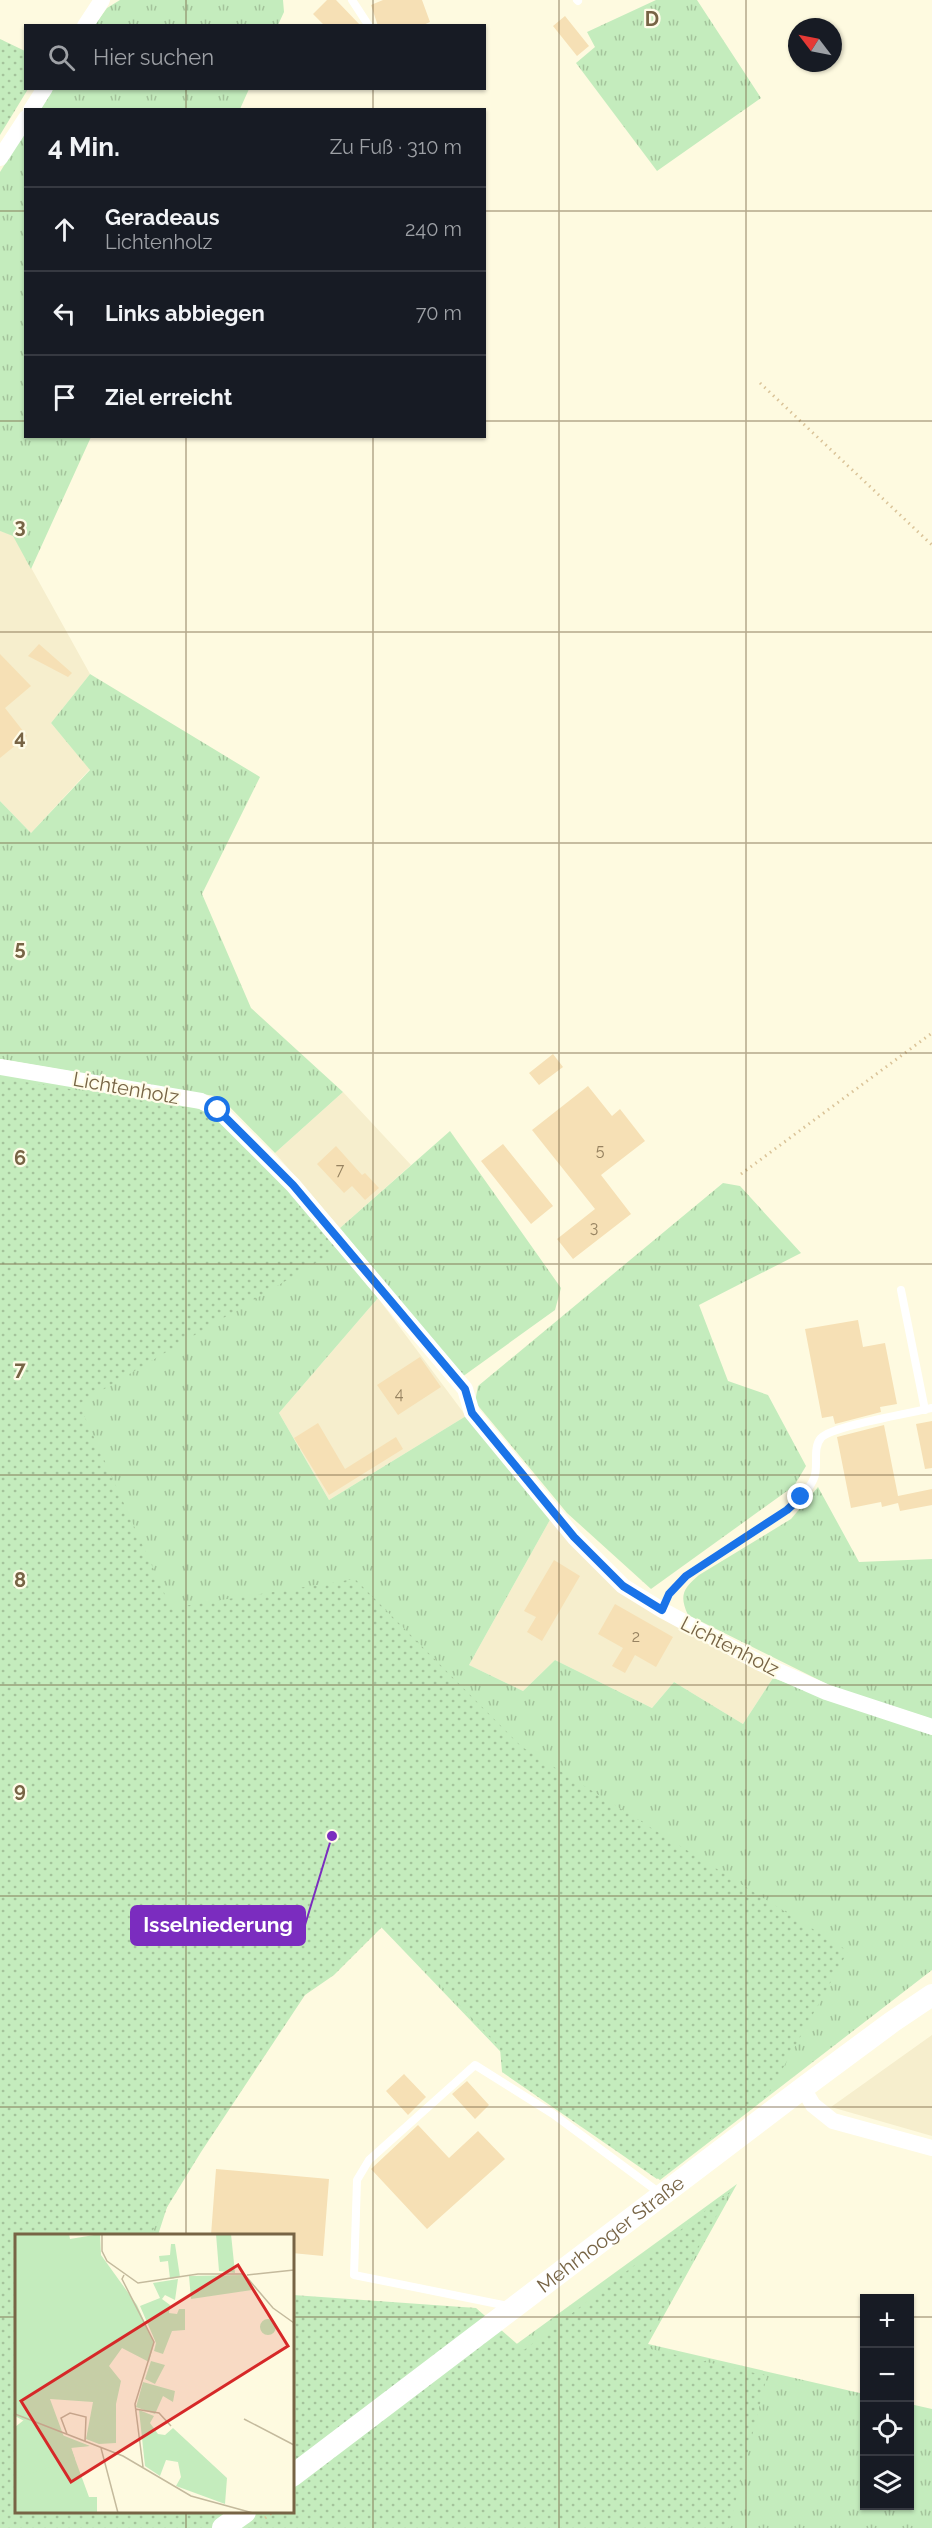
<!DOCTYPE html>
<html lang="de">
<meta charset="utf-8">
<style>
body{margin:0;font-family:Raleway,sans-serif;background:#20242c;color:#f1f3f6}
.controls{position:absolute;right:18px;bottom:18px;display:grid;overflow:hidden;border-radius:0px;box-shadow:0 2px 4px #0004}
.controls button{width:54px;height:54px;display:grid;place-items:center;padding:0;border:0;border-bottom:2px solid #363941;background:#171b24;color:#f1f3f6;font:30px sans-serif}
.compass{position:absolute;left:788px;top:18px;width:54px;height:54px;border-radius:50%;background:#171b24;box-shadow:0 2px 4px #0004;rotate:302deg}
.stop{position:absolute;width:18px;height:18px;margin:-14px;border:4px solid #1a73e8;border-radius:50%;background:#fff}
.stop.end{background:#1a73e8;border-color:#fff;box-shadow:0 2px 6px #0008}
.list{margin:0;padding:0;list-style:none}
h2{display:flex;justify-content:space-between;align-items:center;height:78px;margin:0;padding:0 24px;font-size:26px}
h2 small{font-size:20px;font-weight:400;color:#9ea1a6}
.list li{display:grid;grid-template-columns:39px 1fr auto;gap:18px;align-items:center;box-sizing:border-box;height:84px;padding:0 24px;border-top:2px solid #363941}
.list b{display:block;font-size:22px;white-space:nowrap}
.list p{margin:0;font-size:20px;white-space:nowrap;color:#9ea1a6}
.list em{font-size:20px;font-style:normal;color:#9ea1a6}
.icon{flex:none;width:33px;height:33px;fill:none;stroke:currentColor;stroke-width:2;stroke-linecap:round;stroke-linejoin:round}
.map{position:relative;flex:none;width:932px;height:2528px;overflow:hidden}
.search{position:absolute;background:#171b24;box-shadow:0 2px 4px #0004;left:24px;top:24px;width:462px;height:66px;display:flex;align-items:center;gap:15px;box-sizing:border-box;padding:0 21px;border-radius:0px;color:#9ea1a6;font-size:22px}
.panel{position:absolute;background:#171b24;box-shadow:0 2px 4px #0004;left:24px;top:108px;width:462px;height:330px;border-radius:0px}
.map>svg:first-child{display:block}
</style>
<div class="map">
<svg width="932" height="2528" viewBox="0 0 932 2528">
<defs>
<pattern id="grass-tufts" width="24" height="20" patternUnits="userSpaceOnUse" patternTransform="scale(1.5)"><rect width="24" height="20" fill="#c4ecbd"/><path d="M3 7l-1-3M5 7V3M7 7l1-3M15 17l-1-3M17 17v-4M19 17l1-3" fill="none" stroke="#a4c39b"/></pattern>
<pattern id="park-dots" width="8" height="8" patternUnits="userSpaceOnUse" patternTransform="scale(1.5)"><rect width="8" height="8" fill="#c4ecbd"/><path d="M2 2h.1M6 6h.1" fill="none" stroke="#a4c39b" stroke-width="1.8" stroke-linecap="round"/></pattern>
</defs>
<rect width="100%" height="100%" fill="#fefae0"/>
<path fill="#f6eecd" d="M0,531L13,535L90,674L51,723L90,769L31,833L0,801Z
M343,1092L411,1165L340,1228L275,1153Z
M378,1298L466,1416L329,1500L279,1413Z
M551,1518L613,1586L773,1678L743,1724L674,1682L652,1708L555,1660L523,1691L469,1665Z
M932,2035V2136L831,2107Z"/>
<path fill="url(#grass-tufts)" d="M120,0H283L284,12L278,25L94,26L107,8Z
M656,0H697L761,98L657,171L576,63L595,47L587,32Z
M53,89H249L240,109L40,110Z
M25,132L26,436L91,437L31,569L13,536L0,531V172Z
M90,674L260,777L202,894L251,1008L343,1092L275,1153L220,1097L0,1059V801L31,833L90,770L51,723Z
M0,1073L186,1104L216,1115L307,1210L378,1298L279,1413L329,1500L466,1416L551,1518L469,1665L523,1691L555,1660L652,1708L674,1682L743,1724L773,1678L932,1735V1970L660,2180L520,2072L359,1904L200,2105L158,2235L16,2236V2512L0,2528Z
M450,1131L561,1288L555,1310L462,1377L340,1228Z
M723,1183L740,1186L801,1253L699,1305L728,1381L768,1395L806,1466L794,1486L651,1589L567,1513L475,1402L478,1386Z
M818,1487L859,1562L932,1559V1719L833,1687L688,1615C679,1595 683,1589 699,1575L791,1519Z
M737,2184L648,2344L864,2394V2506H910V2404L932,2409V2528H270L412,2420Z"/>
<path fill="url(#park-dots)" d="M0,39L25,51L26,88L28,89L0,135Z
M0,1078L208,1111L339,1249L79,1404L171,1608L355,1579L522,1747L848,1951L768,2095L657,2179L502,2072L500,2048L384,1925L334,1975L305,1995L201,2152L150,2235L16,2236V2512H292L293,2295L476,2308L524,2350L730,2192L642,2347L767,2376L729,2528H0Z"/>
<path fill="#f6e0b5" d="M327,0H336L361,26H325L313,14Z
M383,0H422L430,22L421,26H378L371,5Z
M565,16L589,46L577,56L553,26Z
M39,644L72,673L68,677L28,656Z
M0,654L31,686L5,708L27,736L0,758Z
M553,1054L563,1067L539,1085L529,1073Z
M588,1086L612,1116L620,1109L645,1141L601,1175L631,1214L573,1259L557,1239L595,1209L532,1130Z
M503,1144L553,1206L531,1224L481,1161Z
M336,1146L362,1175L365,1173L379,1188L365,1200L352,1186L344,1193L317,1164Z
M858,1320L863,1347L885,1343L897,1404L880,1407L881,1412L835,1424L833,1416L822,1418L805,1329Z
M420,1357L441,1387L398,1415L377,1385Z
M932,1421V1468L925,1469L916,1424Z
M318,1423L345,1469L396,1437L403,1449L329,1495L294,1438Z
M884,1425L898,1496L932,1489V1505L900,1511L898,1503L882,1507L881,1502L851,1508L837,1437Z
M554,1560L580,1576L542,1641L527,1632L536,1617L524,1611Z
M615,1604L673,1637L656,1667L635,1655L625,1673L612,1666L623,1648L598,1634Z
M404,2074L426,2097L408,2115L386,2091Z
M467,2081L489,2105L475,2119L452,2094Z
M418,2125L449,2158L478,2131L505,2159L427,2229L371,2169Z
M216,2169L329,2179L323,2256L292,2253V2235H211Z"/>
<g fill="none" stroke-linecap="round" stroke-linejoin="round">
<path stroke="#dac398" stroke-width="3" stroke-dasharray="1.5 4.5" stroke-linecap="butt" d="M760,383L932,545
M741,1174L932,1033
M265,2518L273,2512"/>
<path stroke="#fff" stroke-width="8" d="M352,0L369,26
M577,0L578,1
M901,1290L925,1410
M662,1610L669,1594L686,1576L787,1510C796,1501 809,1491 814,1478C819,1467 812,1448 821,1438C831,1426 912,1413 932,1408
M508,2306L354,2275L357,2180L369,2160L475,2065L553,2114L661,2194"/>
<path stroke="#fff" stroke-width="16" d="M85,26L102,0
M31,110L45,88
M0,158L26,118
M0,1067L201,1101L218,1110L293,1185L465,1389L472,1413L574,1537L623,1586L662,1610L760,1663L826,1692L932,1727
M803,2088L813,2105L833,2121L932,2148"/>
<g stroke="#fff" stroke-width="22">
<path id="s1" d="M292,2476L803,2088L892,2022L932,1995"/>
<path d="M223,2528L245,2512"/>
</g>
</g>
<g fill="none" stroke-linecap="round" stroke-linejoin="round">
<path stroke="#1a73e8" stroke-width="8" d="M218,1110L293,1185L465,1389L472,1413L574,1537L623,1586L662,1610L669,1594L686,1576L787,1510L801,1497"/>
</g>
<path fill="none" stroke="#776445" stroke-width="1.5" stroke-opacity="0.55" d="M186,0V26M373,0V26M559,0V2528M746,0V2528M186,88V110M373,88V110M0,211H26M484,211H932M0,421H26M484,421H932M186,436V2236M373,436V2528M0,632H932M0,843H932M0,1053H932M0,1264H932M0,1475H932M0,1685H932M0,1896H932M0,2107H932M0,2317H16M292,2317H864M910,2317H932M186,2512V2528"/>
<g text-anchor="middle" stroke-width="4.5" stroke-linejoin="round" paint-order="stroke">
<g font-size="16" fill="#978361">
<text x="600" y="1156">5</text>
<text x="340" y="1175">7</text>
<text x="594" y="1233">3</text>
<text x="399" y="1399">4</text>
<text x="636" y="1642">2</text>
</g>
<g font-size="20" fill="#776445" stroke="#fffce8">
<text transform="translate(126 1088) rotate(10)" y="7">Lichtenholz</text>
<text transform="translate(730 1646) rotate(27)" y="7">Lichtenholz</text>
<text dy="7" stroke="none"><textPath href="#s1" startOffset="400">Mehrhooger Straße</textPath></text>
</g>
</g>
<g transform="translate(15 2234)">
<rect width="279" height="279" fill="#fefae0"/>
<path d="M156,10H160L165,43L155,45L153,27L145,28L144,22L155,21ZM228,41L237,56L176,65L174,42ZM163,45L160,66L150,61L147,65L155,71L154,79L162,80L164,75H170V96L157,97L148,120L139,117L141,109L125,72L145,64L138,49ZM245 93a8 8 0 1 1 16 0a8 8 0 1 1-16 0ZM136,127L150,131L140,150L130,145ZM128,148L160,157L158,168L148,162L140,180L121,173ZM124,176L139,182L135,189L143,200L150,201L158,194L212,244L210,270L161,252L166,243L163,228L151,226L145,242L130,232ZM9,186L75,212L56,214L74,263H82V279H0V193Z" fill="#c4ecbd"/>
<path d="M0,0H54L55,5L85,0L86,21L122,71L139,109L134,128L107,114L94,132L106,147L101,170V209L84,210L71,205L78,168L35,165L49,203L74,212L56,213L60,225L3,244L0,194L11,188L0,182ZM201,0H216L220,39L204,37Z" fill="#c4ecbd"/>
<path fill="none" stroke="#c4ba9d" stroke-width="1.5" d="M87,0V17L92,27L123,49L183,40H229L258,74L279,89M109,41L107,45L139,108L120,170L128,233M232,41L279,36M120,175L144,179L156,192M0,180L108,222L176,262L238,279M229,185L279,211M52,200L46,184L55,179L71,183L70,207M86,214L103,279"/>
<path fill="#d62828" fill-opacity="0.15" stroke="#d62828" stroke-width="3" d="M223,31L273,112L56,248L6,167Z"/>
<rect width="279" height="279" fill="none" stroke="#776445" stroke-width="3"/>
</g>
<g font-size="20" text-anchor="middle" font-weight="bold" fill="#776445" stroke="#fffce8" stroke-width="4.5" stroke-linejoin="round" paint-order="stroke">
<text x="652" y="26">D</text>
<text x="20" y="533">3</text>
<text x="20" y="744">4</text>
<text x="20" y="955">5</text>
<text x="20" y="1165">6</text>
<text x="20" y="1376">7</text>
<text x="20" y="1587">8</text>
<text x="20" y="1797">9</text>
</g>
<path fill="none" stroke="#7b2cbf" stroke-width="2" d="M332 1836L305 1925"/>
<circle fill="#7b2cbf" stroke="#fffce8" stroke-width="2" cx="332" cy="1836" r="6"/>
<rect fill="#7b2cbf" stroke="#7b2cbf" stroke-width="2" x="131" y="1906" width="174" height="39" rx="6"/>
<g font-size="21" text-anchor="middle" font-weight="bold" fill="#fff">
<text x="218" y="1932">Isselniederung</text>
</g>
</svg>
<div class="controls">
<button>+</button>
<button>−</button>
<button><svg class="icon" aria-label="locate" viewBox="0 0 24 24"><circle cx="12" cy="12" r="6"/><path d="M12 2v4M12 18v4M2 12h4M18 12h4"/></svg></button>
<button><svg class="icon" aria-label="layers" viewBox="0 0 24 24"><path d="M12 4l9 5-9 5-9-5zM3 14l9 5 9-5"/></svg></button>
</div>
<svg class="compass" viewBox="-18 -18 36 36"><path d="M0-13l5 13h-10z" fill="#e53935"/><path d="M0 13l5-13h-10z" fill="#9ea1a6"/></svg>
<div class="stop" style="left:218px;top:1110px"></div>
<div class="stop end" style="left:801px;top:1497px"></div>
<div class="search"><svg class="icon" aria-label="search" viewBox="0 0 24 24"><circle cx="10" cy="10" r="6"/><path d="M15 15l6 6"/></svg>Hier suchen</div>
<section class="panel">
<h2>4 Min.<small>Zu Fuß · 310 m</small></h2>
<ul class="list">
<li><svg class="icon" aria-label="ahead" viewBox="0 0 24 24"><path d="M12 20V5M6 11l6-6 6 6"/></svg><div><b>Geradeaus</b><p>Lichtenholz</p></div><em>240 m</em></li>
<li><svg class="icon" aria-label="left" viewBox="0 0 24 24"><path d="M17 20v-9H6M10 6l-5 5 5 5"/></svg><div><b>Links abbiegen</b></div><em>70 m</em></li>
<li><svg class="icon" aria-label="arrive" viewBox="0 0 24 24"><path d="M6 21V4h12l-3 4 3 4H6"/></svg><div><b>Ziel erreicht</b></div></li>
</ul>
</section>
</div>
